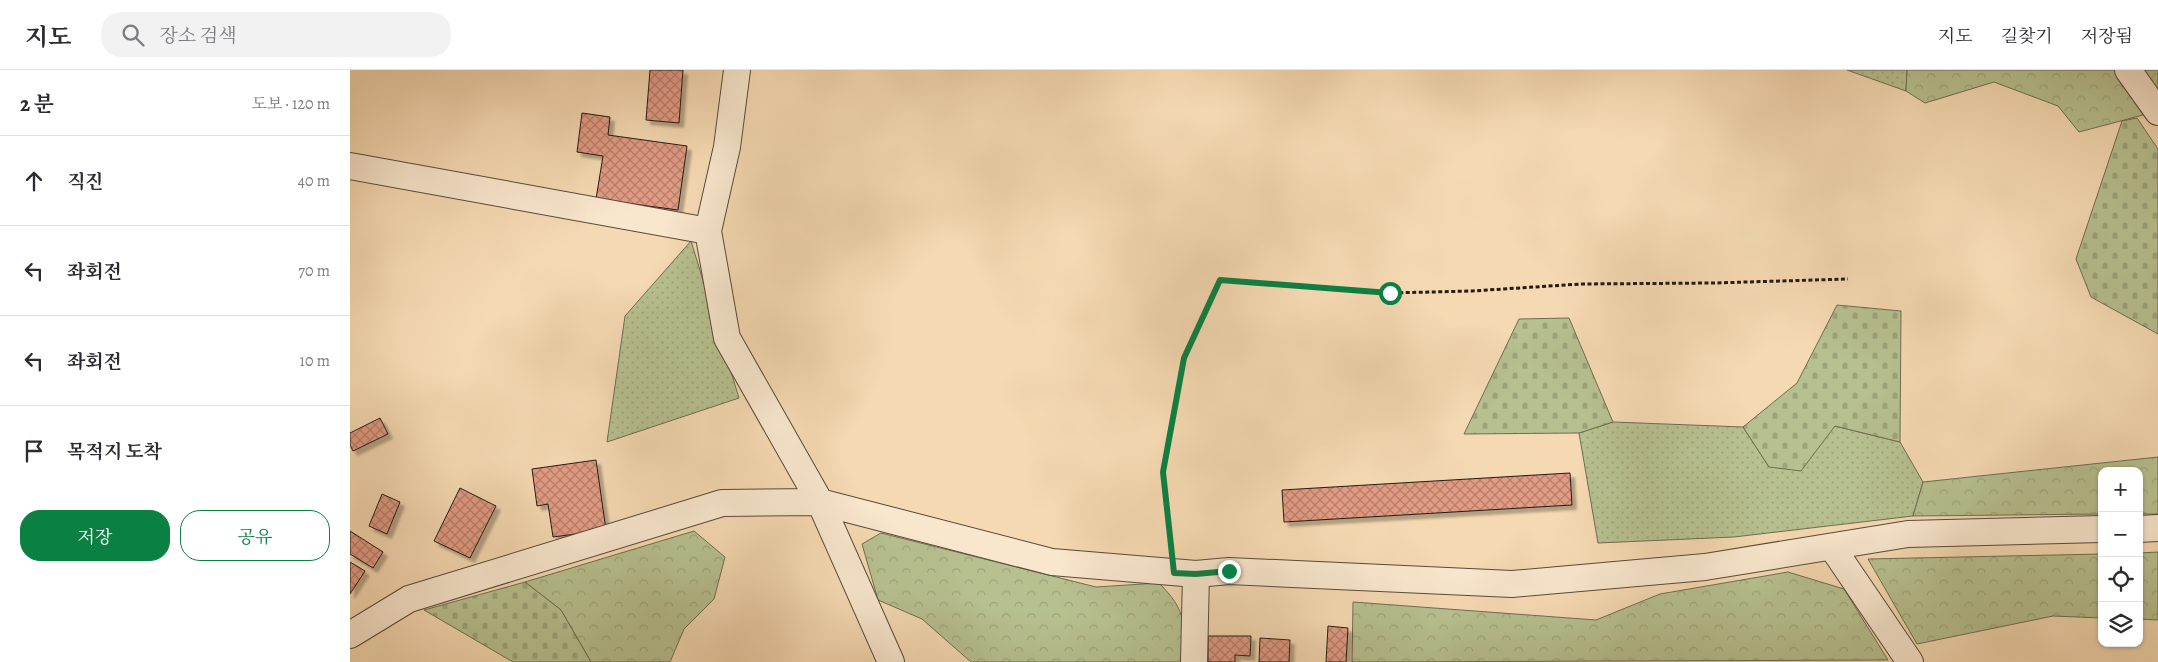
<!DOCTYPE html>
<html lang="ko">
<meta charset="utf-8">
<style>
body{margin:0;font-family:Alegreya,"Noto Serif KR",serif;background:#f2f2f3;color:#2b2b33}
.controls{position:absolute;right:15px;bottom:15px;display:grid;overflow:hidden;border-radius:10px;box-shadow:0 1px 4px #0004}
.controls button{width:45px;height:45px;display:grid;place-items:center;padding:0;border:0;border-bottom:1px solid #e1e1e2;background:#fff;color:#2b2b33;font:25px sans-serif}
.stop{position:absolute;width:15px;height:15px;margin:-11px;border:4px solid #0b8043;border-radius:50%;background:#fff}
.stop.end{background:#0b8043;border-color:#fff;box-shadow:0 1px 5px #0008}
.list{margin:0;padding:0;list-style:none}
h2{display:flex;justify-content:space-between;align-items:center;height:65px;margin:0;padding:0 20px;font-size:21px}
h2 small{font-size:16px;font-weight:400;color:#7c7c81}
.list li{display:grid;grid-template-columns:32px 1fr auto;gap:15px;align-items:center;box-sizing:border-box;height:90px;padding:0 20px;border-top:1px solid #e1e1e2}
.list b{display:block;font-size:19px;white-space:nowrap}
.list em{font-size:16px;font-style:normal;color:#7c7c81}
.actions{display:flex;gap:10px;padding:15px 20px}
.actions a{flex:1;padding:11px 0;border:1px solid #0b8043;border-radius:20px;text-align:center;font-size:18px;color:#0b8043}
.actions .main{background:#0b8043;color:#fff}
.icon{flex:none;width:28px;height:28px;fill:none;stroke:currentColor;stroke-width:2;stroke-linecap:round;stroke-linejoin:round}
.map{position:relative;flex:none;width:1808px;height:592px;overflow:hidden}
header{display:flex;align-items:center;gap:30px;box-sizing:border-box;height:70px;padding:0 25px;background:#fff;border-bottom:1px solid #e1e1e2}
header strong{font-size:24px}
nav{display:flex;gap:28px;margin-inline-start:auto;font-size:18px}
.search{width:350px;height:45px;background:#f2f2f3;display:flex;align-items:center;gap:12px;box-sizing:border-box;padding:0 18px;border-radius:20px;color:#7c7c81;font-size:19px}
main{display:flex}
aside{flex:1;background:#fff}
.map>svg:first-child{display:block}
</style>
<header>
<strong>지도</strong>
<div class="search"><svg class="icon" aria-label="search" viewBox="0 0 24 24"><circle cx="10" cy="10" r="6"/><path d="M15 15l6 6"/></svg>장소 검색</div>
<nav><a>지도</a><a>길찾기</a><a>저장됨</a></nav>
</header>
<main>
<aside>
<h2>2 분<small>도보 · 120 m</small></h2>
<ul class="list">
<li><svg class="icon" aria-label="ahead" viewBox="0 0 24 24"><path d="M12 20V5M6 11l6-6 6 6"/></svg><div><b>직진</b></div><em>40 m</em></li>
<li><svg class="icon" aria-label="left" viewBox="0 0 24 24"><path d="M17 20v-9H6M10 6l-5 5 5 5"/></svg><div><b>좌회전</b></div><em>70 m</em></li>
<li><svg class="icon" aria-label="left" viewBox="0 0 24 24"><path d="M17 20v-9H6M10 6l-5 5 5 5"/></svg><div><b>좌회전</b></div><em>10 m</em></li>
<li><svg class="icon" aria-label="arrive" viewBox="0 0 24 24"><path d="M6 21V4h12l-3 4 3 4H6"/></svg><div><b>목적지 도착</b></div></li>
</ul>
<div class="actions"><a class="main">저장</a><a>공유</a></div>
</aside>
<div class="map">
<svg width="1808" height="592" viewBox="0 0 1808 592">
<defs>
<pattern id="grass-dots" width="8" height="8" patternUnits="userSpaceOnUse" patternTransform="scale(1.25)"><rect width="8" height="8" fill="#b7c08f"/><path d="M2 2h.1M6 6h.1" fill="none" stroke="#9da47a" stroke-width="1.8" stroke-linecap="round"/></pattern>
<pattern id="forest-crowns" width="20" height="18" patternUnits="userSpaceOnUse" patternTransform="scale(1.25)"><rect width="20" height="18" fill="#b7c08f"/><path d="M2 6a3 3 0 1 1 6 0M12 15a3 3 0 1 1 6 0" fill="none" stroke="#9da47a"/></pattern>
<pattern id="cemetery-stones" width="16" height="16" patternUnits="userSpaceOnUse" patternTransform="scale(1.25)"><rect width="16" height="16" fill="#b7c08f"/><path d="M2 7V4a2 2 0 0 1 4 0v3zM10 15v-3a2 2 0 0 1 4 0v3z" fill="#9da47a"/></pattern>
<pattern id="building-cross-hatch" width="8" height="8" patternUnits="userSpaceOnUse" patternTransform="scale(1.25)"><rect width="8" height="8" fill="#e29b84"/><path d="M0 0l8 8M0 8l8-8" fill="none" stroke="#b77e6b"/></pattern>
<filter id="shadow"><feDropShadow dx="4.5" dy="4.5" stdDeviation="1" flood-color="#0004"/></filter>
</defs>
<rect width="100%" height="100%" fill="#f5d9b2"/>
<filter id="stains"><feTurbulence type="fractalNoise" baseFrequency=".004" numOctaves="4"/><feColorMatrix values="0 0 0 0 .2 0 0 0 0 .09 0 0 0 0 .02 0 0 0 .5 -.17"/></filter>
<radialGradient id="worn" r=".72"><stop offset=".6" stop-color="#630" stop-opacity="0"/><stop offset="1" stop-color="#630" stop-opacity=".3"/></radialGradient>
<path fill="url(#grass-dots)" stroke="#6e6e50" d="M1497,0H1557L1556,21Z
M341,171L389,328L257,372L275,246Z
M1263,352L1393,357L1419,397L1485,356L1550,372L1573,412L1563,446L1384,467L1248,473L1229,363Z"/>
<path fill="url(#forest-crowns)" stroke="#6e6e50" d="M1557,0H1808V41L1729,62L1708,36L1644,12L1575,33L1556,21Z
M1808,387V444H1789V401H1752V444L1563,446L1573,412Z
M344,461L375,487L364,529L334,559L320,592H241L211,540L175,512Z
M531,463L746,517L809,513C837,541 835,554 833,592H621L572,549L528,530L512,474Z
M1808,482V550L1789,549V483Z
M1752,484V548L1703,546L1567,574L1518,489Z
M1438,502L1494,519L1538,590L1002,592L1003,532L1246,550L1310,524Z"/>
<path fill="url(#cemetery-stones)" stroke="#6e6e50" d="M1787,48L1808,79V264L1741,227L1726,189L1772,51Z
M1487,235L1551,241L1550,372L1485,356L1451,401L1419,397L1393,357L1447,313Z
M1219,248L1263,352L1229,363L1114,364L1169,249Z
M175,512L211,540L241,592H163L74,540Z"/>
<path fill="url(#building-cross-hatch)" stroke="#241b11" filter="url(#shadow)" d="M300,0H333L329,53L296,50Z
M232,43L260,47L258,65L337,76L328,140L246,129L253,86L227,82Z
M30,348L38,364L3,381L0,375V363Z
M246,390L256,460L203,467L198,434L187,436L182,399Z
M1220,403L1222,435L934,452L932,420Z
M110,418L146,436L120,488L84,471Z
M32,424L50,432L37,464L19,456Z
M0,461L33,482L23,498L0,484Z
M0,492L15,501L0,524Z
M978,556L998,558L996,592H976Z
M858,566H901L900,586L885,585V592H858Z
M910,568L940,570L939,592H909Z"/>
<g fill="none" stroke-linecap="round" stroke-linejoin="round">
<g stroke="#584a39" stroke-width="28">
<path id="minor" d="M1778,0L1808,42
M0,96L358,161L377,268L470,432L541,592
M358,161L377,77L387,0
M1789,459L1808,458
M1482,477L1560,592
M0,565L59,529L372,433L470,432L702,492L846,504
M844,592L846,504L879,501L1162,514L1355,497L1558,464L1752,459"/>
</g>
<path stroke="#241b11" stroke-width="3" stroke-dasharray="4 2.5" stroke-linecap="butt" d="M821,475L813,402L834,288L870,210L1040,223L1122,221L1231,214L1364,213L1498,209"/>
<use href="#minor" stroke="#f8e6cd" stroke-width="26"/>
</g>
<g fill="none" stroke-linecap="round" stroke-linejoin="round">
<path stroke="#0b8043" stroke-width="6" d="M879,501L846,504L824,503L813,402L834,288L870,210L1040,223"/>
</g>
<rect width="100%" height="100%" filter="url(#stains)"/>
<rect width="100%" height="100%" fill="url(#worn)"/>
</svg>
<div class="controls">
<button>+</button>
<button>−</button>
<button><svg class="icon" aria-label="locate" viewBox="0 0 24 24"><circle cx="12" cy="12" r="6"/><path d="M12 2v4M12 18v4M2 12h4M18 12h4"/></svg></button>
<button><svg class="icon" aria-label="layers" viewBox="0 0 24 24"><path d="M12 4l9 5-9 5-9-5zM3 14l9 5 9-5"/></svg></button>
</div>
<div class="stop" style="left:1040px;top:223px"></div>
<div class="stop end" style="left:879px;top:501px"></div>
</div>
</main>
